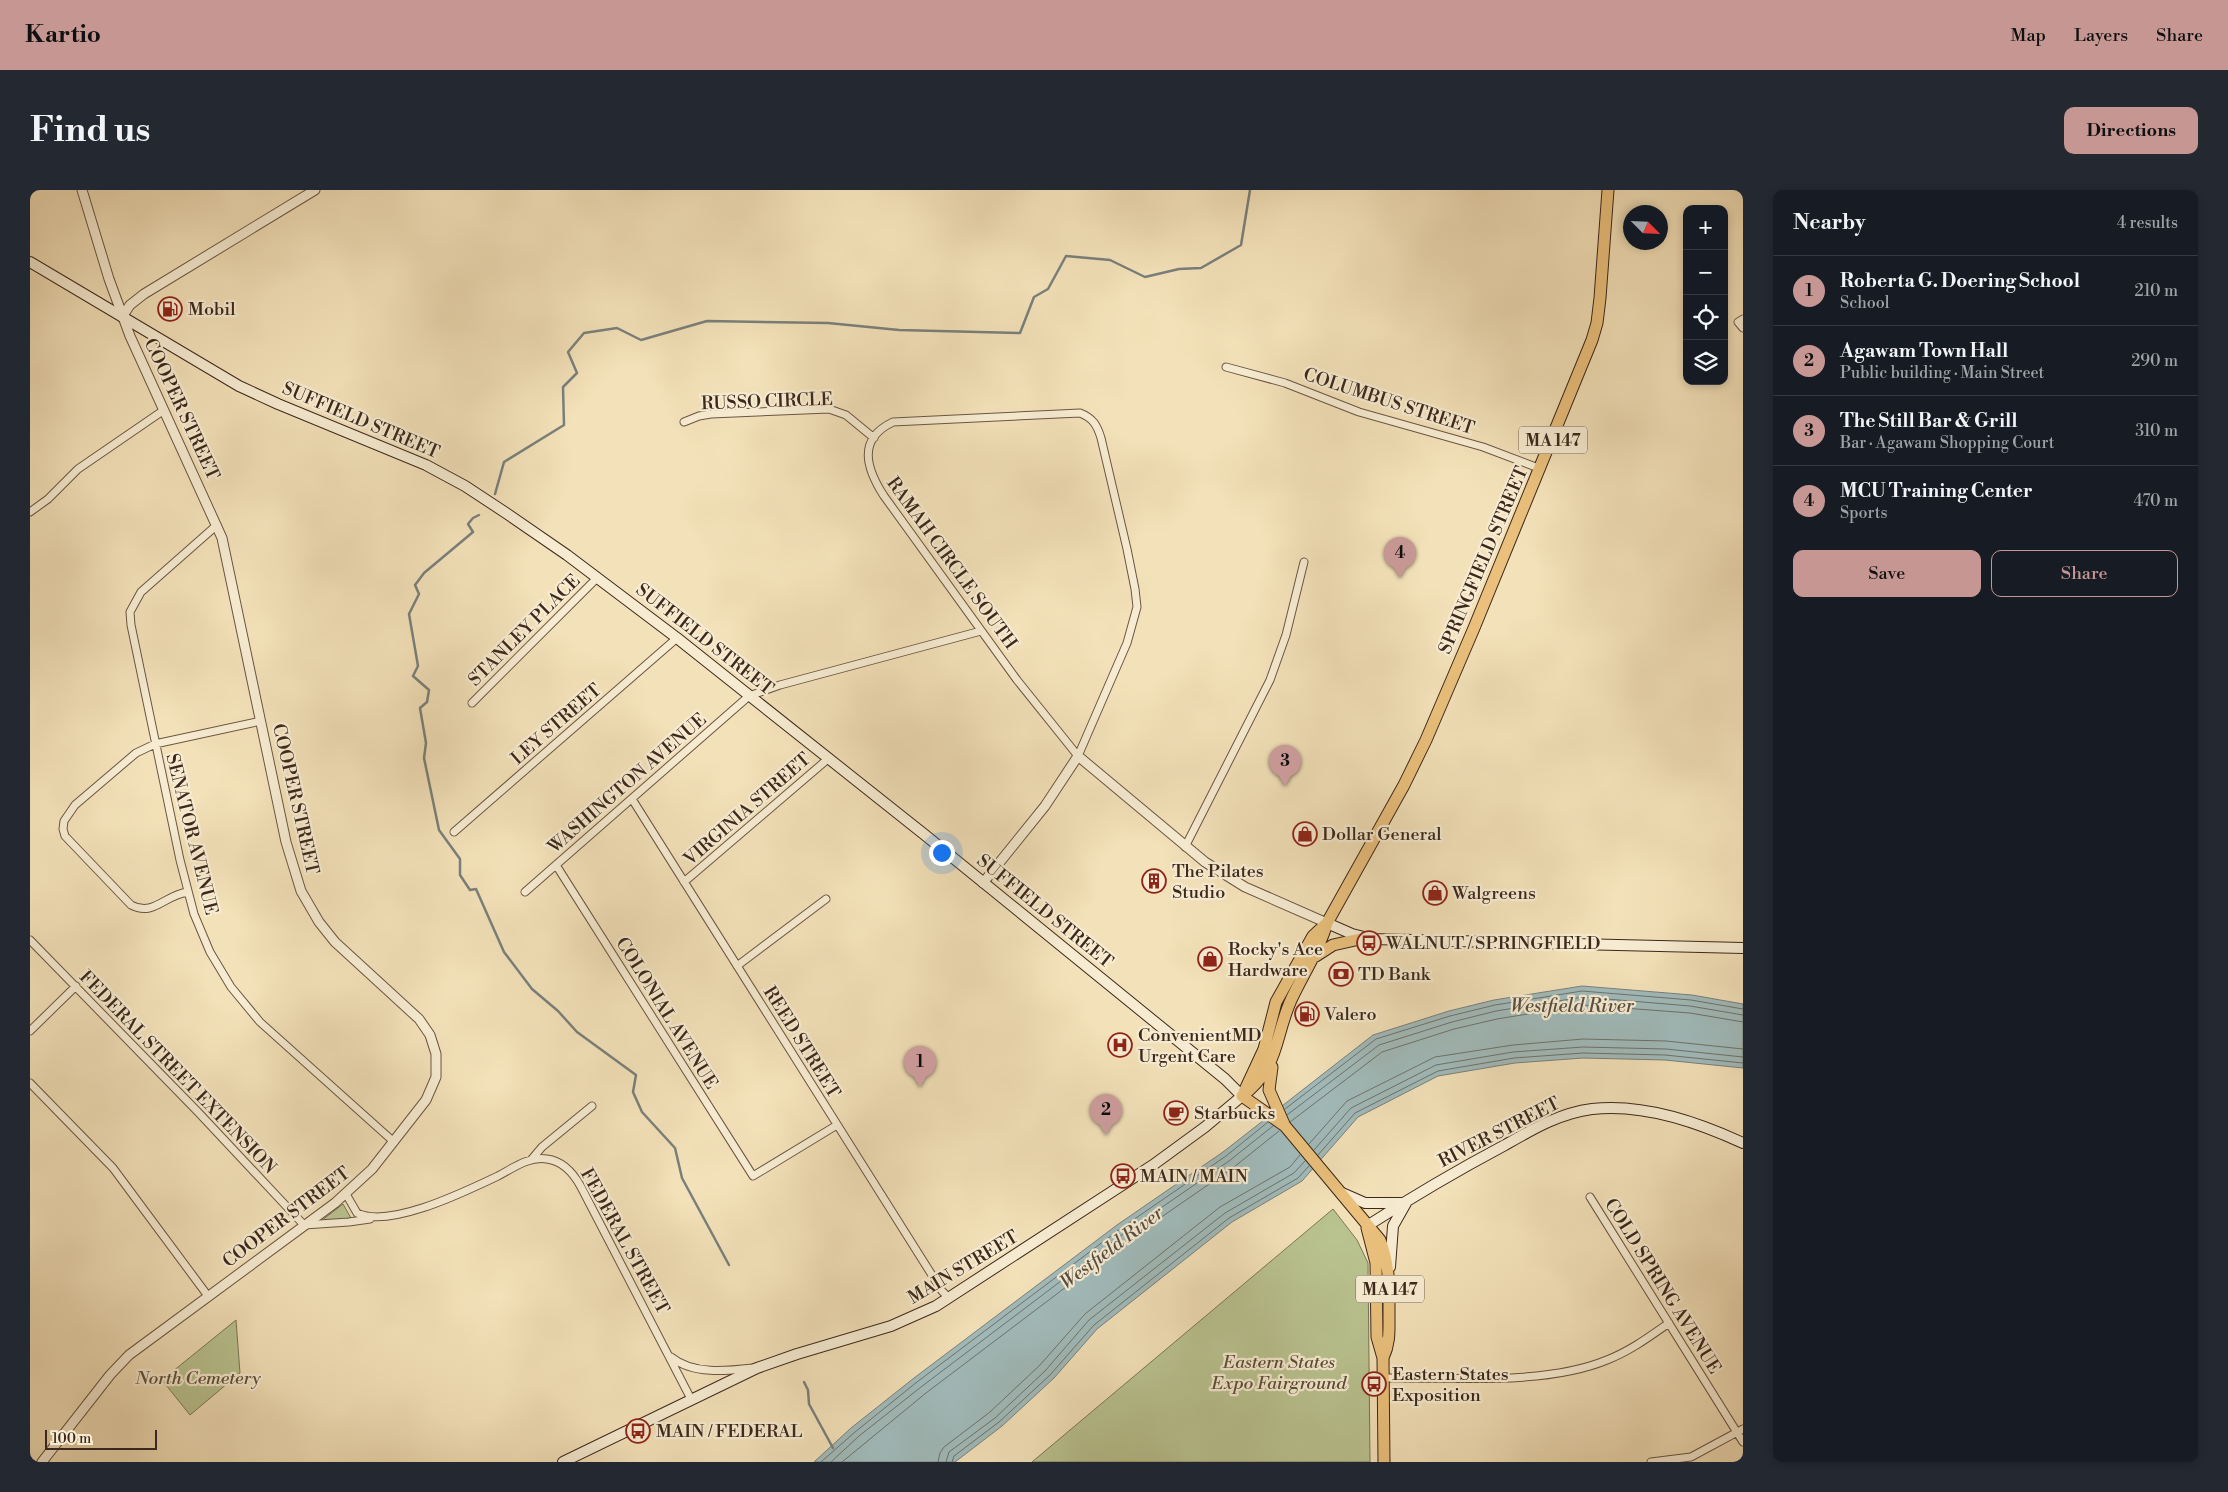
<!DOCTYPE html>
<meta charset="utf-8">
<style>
body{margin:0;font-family:"Libre Bodoni",serif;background:#242831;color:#f1f3f6}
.controls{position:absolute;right:15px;top:15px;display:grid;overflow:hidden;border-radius:10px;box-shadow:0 2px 8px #0003}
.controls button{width:45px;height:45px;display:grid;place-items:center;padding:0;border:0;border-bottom:1px solid #363941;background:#171b24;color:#f1f3f6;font:25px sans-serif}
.compass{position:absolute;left:1593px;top:15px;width:45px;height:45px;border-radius:50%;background:#171b24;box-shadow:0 2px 8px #0003;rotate:114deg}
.scale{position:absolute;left:15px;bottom:12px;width:112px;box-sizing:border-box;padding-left:5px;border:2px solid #3c281c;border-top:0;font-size:14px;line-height:18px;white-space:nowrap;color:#3c281c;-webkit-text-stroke:4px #f7ecd2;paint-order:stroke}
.you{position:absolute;left:911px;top:662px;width:18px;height:18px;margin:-12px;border:4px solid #fff;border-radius:50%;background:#1a73e8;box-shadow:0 0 0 8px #1a73e833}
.badge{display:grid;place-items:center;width:32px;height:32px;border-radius:50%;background:#c59692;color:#111;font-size:16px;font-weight:700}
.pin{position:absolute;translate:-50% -41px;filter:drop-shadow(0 1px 2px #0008)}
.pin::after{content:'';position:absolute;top:26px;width:18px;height:15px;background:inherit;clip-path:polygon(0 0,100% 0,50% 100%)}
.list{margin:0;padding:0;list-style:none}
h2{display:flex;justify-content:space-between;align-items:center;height:65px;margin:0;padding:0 20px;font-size:21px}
h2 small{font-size:16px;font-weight:400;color:#9ea1a6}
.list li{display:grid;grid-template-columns:32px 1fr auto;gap:15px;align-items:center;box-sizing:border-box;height:70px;padding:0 20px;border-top:1px solid #363941}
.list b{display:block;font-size:19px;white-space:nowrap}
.list p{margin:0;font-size:16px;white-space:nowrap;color:#9ea1a6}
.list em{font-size:16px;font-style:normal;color:#9ea1a6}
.actions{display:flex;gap:10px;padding:15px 20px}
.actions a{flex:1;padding:11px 0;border:1px solid #c59692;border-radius:10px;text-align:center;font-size:18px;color:#c59692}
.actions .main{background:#c59692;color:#111}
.icon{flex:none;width:28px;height:28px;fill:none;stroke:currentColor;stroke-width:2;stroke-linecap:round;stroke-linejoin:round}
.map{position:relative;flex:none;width:1713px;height:1272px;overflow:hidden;border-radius:10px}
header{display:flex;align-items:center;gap:30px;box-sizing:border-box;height:70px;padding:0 25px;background:#c59692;color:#111}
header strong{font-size:24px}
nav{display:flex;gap:28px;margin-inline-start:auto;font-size:18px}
.intro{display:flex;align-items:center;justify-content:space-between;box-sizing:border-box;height:120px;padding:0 30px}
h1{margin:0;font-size:35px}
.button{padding:12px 22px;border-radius:10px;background:#c59692;color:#111;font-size:18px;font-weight:700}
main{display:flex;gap:30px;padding:0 30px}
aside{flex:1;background:#171b24;border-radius:10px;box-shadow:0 2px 8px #0003}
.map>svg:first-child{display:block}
</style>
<header>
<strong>Kartio</strong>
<nav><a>Map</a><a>Layers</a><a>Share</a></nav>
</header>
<div class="intro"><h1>Find us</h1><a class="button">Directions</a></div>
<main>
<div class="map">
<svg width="1713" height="1272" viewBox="0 0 1713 1272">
<rect width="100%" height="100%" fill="#f3e1b9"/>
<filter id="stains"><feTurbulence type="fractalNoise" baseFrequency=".004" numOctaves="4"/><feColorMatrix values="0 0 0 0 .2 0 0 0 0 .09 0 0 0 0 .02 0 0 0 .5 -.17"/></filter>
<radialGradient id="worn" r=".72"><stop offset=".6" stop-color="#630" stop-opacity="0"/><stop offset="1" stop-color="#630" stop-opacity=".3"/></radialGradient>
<path fill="#b9c390" stroke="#7a7656" d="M313,1014L321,1028L291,1031Z
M1303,1019L1327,1050L1338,1073L1340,1272H1002Z
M206,1130L210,1183L160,1225L132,1190Z"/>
<path fill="#a1bbbb" stroke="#79807b" d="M1552,796L1662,805L1713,814V878L1635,870L1553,868L1485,873L1408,886L1328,927L1272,991L1202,1032L1067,1139L1024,1188L972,1236L925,1272H784L821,1238L884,1188L1087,1035L1193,962L1343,845L1419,821L1464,810Z"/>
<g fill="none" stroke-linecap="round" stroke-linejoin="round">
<path stroke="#6e726c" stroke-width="1" d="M1255,919L1346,849L1420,826L1465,815L1552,801L1661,810L1713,819
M1257,925L1349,855L1422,832L1466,821L1553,807L1660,816L1713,825
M1260,932L1352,862L1424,839L1467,829L1553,815L1660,823L1713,832
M1279,954L1317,911L1405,867L1483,855L1553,849L1636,851L1713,859
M1284,960L1321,918L1406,875L1483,862L1553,857L1636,859L1713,867
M1288,965L1325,923L1408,881L1484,868L1553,863L1635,865L1713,873
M791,1272L825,1242L887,1192L1090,1039L1196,966L1238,932
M801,1272L829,1246L891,1197L1093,1044L1199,971L1243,936
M812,1272L896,1203L1098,1050L1204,977L1249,941
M908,1272L910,1263L914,1257L960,1222L1010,1175L1055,1124L1190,1017L1260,977L1270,965
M916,1272L919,1262L965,1228L1015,1181L1059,1130L1195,1023L1264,983L1275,971
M922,1272L924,1266L969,1232L1020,1185L1064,1135L1199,1028L1268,988L1279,976"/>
<path stroke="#79807b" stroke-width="2.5" d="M465,304L474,272L534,235L533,197L547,183L538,162L554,143L587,138L611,150L677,131L798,133L869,140L990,143L1004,107L1018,99L1036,66L1080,70L1115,87L1149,79L1171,78L1211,55L1220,0
M449,325L443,328L438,334L443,342L394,383L385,395L389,404L379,424L388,476L383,486L399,500L397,512L390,518L396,553L394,568L409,640L430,669V685L440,700L446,699L474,762L502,799L528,821L547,842L606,885L603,902L612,922L645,958L652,988L699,1075
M774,1192L778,1200L779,1214L803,1258"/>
<g stroke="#6a5643" stroke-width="9">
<path id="minor" d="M1713,129L1708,132L1713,138
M1196,177L1255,193L1329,222L1453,257L1511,279
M1050,223C1063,228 1067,235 1071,248L1097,359L1105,399L1107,417L1097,453L1048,566L987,490L854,306C836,278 827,249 863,232Z
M654,232L669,226L681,224L799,219L816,225L844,248
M0,322L18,309L48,279L134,220
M187,335L111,402L100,422L101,435L150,670L164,724L180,762L201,797L230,832L364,952
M442,513L567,388
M602,609L912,1101L919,1108
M424,642L647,448
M1155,657L1240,490L1256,445L1274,372
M526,675L723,986L807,935
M654,692L799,568
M158,702C134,705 124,727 101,715L35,646L33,639L34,631L45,615L106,563L125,554L231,531
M495,702L719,506L750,495L951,441
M0,750L168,922L274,1035L319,1032L340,1029
M707,776L796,709
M0,841L46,796
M0,893L83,978L178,1106
M501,970L512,957L562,916
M316,1004L327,1023C360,1039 436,1001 468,986C483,978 499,966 517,969C533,971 544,984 551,997L661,1209
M1560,1007L1713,1252
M641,1167C663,1185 697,1181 723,1178
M1354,1188C1422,1187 1514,1196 1577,1170C1600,1161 1619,1147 1639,1133
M1621,1272L1661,1267L1713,1239"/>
</g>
<g stroke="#6a5643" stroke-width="11">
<path id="tertiary" d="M92,127L100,115L114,104L285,0
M953,693L1015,616L1048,566L1175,672L1215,697L1297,733
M12,1272L80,1185L99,1165L305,1013L342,979L396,910L406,887V864L400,845L389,829L305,752L289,732L271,701L256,652L192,348L100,146L79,89L52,0"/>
</g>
<g stroke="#3c281c" stroke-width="12">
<path id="secondary" d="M0,72L209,196L248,214L396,275L435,296L476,323L537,365L647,448L895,645L1195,889L1212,906L1175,937L1123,975L906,1116L861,1136L767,1164L727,1178L533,1272
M1297,733L1322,744L1342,749L1713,758
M1310,1002L1335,1013H1371
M1337,1036C1382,1007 1428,980 1475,955C1503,939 1530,923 1562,919C1613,913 1668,932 1713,953
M1360,1077L1363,1036L1376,1013"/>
</g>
<g stroke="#3c281c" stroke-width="13">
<path id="primary" d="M1286,766L1303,755L1334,748
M1242,877L1239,900L1254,934
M1214,902L1234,859L1246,812L1283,746L1297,733
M1212,906C1250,877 1244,848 1261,810C1273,784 1289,761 1297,733L1374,595L1396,550L1444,438L1562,150L1567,133L1570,108L1578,0
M1212,906L1255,936L1350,1050C1360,1075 1359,1099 1359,1126C1359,1141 1360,1153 1353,1168
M1337,1038L1346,1073L1347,1147L1353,1168L1354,1272"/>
</g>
<use href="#minor" stroke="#f7ecd2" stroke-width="7"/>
<use href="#tertiary" stroke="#f7ecd2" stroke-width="9"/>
<use href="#secondary" stroke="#f7ecd2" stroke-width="10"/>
<use href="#primary" stroke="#eac07c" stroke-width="11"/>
</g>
<defs>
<g id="fuel-ring" transform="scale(1.25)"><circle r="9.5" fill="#f7ecd2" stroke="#8f2418" stroke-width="1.5"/><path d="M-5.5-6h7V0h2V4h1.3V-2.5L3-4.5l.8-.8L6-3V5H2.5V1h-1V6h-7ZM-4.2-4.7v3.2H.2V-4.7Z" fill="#8f2418"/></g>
<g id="shop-ring" transform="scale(1.25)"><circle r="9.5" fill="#f7ecd2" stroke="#8f2418" stroke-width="1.5"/><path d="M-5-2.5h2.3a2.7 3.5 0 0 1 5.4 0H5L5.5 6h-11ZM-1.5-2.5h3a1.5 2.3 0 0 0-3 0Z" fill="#8f2418"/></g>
<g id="building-ring" transform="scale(1.25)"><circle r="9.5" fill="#f7ecd2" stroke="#8f2418" stroke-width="1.5"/><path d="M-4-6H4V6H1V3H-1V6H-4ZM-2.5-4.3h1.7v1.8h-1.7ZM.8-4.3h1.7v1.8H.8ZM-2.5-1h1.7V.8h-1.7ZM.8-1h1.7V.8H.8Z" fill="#8f2418"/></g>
<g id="bus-ring" transform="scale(1.25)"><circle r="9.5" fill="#f7ecd2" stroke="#8f2418" stroke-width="1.5"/><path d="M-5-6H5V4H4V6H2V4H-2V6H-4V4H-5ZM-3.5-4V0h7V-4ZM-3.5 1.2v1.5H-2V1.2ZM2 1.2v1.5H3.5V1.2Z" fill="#8f2418"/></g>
<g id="bank-ring" transform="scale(1.25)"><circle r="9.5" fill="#f7ecd2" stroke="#8f2418" stroke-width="1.5"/><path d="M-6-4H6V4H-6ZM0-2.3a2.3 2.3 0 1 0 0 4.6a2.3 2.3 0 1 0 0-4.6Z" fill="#8f2418"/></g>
<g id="hospital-ring" transform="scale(1.25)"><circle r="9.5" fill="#f7ecd2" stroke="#8f2418" stroke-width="1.5"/><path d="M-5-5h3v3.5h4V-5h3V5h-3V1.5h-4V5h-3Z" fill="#8f2418"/></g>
<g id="cafe-ring" transform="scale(1.25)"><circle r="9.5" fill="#f7ecd2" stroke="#8f2418" stroke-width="1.5"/><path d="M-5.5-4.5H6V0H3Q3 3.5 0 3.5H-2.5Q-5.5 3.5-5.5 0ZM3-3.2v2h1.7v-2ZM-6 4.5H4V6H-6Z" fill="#8f2418"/></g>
</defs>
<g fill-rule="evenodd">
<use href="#fuel-ring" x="140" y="119"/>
<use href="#shop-ring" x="1275" y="644"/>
<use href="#building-ring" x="1124" y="691"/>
<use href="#shop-ring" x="1405" y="703"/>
<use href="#bus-ring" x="1339" y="753"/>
<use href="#shop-ring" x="1180" y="769"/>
<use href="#bank-ring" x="1311" y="784"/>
<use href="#fuel-ring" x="1277" y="824"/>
<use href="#hospital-ring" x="1090" y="855"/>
<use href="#cafe-ring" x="1146" y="923"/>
<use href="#bus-ring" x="1093" y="986"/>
<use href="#bus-ring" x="1344" y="1194"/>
<use href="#bus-ring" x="608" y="1241"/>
</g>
<g text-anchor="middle" stroke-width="4.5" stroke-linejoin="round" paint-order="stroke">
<g fill="#f7ecd2" stroke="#746353" stroke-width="1">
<rect x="1489" y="236.5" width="68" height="27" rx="4"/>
<rect x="1326" y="1085.5" width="68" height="27" rx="4"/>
</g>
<g font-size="16" font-weight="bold" fill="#3c281c">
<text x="1523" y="256">MA 147</text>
<text x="1360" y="1105">MA 147</text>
</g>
<g font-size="18" fill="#3c281c" stroke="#f7ecd2" text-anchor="start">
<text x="158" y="125">Mobil</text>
<text x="1292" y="650">Dollar General</text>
<text x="1142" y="687">The Pilates<tspan x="1142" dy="21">Studio</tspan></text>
<text x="1422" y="709">Walgreens</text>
<text x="1356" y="759">WALNUT / SPRINGFIELD</text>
<text x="1198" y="765">Rocky's Ace<tspan x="1198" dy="21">Hardware</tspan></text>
<text x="1328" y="790">TD Bank</text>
<text x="1294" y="830">Valero</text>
<text x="1108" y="851">ConvenientMD<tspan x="1108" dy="21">Urgent Care</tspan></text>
<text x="1164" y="929">Starbucks</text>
<text x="1110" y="992">MAIN / MAIN</text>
<text x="1362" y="1190">Eastern States<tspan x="1362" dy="21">Exposition</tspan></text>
<text x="626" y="1247">MAIN / FEDERAL</text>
</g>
<g font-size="18" fill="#3c281c" stroke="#f7ecd2">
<text transform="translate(737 211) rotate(-2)" y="6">RUSSO CIRCLE</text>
<text transform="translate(1359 211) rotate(18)" y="6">COLUMBUS STREET</text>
<text transform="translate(152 219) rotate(65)" y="6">COOPER STREET</text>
<text transform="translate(331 230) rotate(23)" y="6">SUFFIELD STREET</text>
<text transform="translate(1453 370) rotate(-67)" y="6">SPRINGFIELD STREET</text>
<text transform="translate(922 373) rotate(54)" y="6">RAMAH CIRCLE SOUTH</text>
<text transform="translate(494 440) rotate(-45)" y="6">STANLEY PLACE</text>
<text transform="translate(675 449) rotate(38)" y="6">SUFFIELD STREET</text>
<text transform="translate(526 534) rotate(-41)" y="6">LEY STREET</text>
<text transform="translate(597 593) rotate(-41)" y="6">WASHINGTON AVENUE</text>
<text transform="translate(266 609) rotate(77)" y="6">COOPER STREET</text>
<text transform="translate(717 619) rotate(-41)" y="6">VIRGINIA STREET</text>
<text transform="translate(162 644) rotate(76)" y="6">SENATOR AVENUE</text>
<text transform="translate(1015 721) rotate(39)" y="6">SUFFIELD STREET</text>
<text transform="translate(637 823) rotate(58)" y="6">COLONIAL AVENUE</text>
<text transform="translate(772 852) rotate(58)" y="6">REED STREET</text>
<text transform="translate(148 882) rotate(46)" y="6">FEDERAL STREET EXTENSION</text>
<text transform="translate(1469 942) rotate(-27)" y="6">RIVER STREET</text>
<text transform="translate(256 1027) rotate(-37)" y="6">COOPER STREET</text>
<text transform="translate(595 1051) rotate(61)" y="6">FEDERAL STREET</text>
<text transform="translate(933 1077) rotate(-31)" y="6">MAIN STREET</text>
<text transform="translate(1633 1096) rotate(58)" y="6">COLD SPRING AVENUE</text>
</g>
<g font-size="18" font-style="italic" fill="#5b4f39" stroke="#f7ecd2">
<text x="1249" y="1178">Eastern States<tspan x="1249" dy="21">Expo Fairground</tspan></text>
<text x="168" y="1194">North Cemetery</text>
</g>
<g font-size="19" font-style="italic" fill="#554d44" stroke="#f7ecd2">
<text x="1542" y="822">Westfield River</text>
<text transform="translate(1081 1057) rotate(-37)" y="7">Westfield River</text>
</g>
</g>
<rect width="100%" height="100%" filter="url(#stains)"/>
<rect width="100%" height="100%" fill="url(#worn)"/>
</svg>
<div class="controls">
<button>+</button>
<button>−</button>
<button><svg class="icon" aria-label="locate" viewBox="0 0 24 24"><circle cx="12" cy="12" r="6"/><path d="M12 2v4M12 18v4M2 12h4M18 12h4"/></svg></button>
<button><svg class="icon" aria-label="layers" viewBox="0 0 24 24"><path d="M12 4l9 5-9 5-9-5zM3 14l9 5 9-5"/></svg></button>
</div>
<svg class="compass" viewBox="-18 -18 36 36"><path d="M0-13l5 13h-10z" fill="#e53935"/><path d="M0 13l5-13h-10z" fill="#9ea1a6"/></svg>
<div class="scale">100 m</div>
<div class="you"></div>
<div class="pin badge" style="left:890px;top:897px">1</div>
<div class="pin badge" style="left:1076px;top:945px">2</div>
<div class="pin badge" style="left:1255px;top:596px">3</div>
<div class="pin badge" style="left:1370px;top:388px">4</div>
</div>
<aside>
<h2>Nearby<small>4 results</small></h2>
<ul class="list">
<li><span class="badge">1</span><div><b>Roberta G. Doering School</b><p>School</p></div><em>210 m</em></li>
<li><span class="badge">2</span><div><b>Agawam Town Hall</b><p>Public building · Main Street</p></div><em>290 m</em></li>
<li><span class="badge">3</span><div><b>The Still Bar &amp; Grill</b><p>Bar · Agawam Shopping Court</p></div><em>310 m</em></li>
<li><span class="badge">4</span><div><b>MCU Training Center</b><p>Sports</p></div><em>470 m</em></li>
</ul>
<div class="actions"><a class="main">Save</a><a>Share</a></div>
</aside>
</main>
